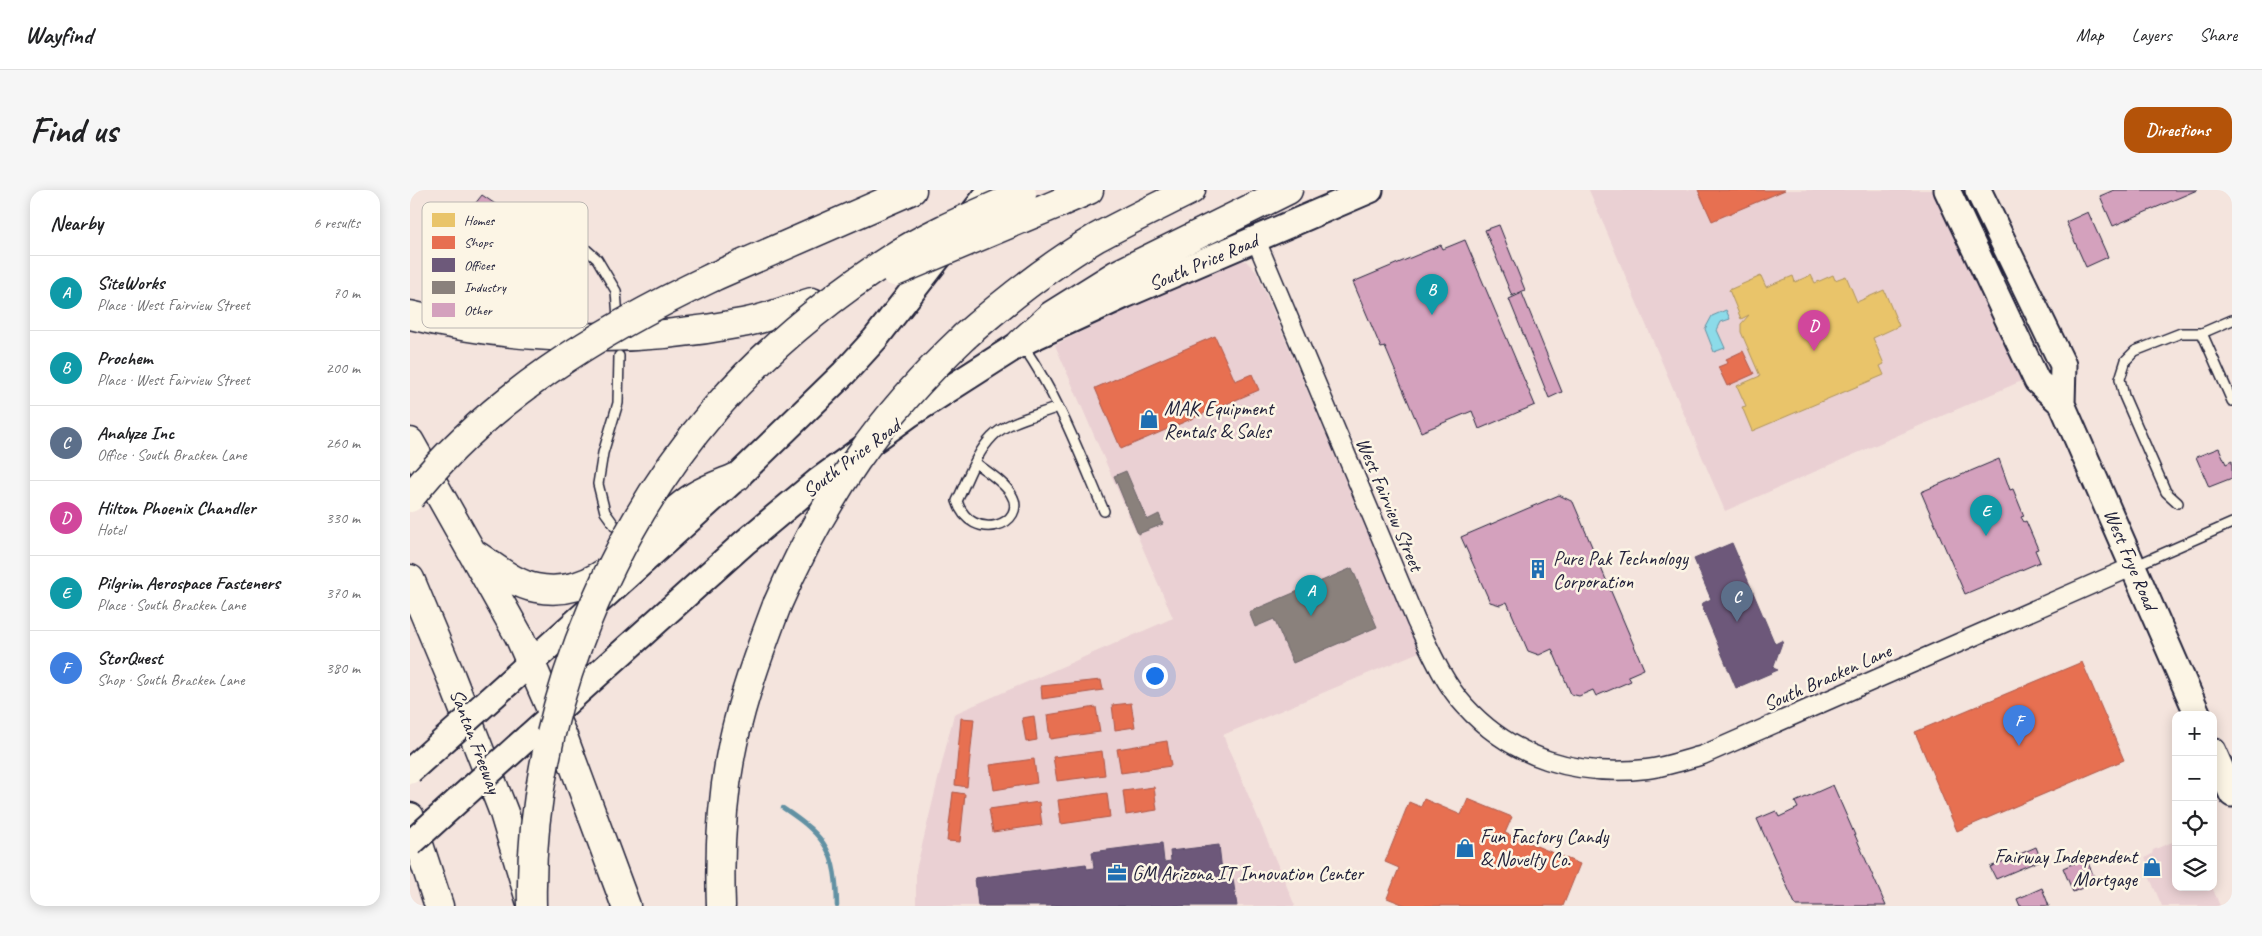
<!DOCTYPE html>
<meta charset="utf-8">
<style>
body{margin:0;font-family:Caveat,sans-serif;background:#f6f6f6;color:#202124}
.controls{position:absolute;right:15px;bottom:15px;display:grid;overflow:hidden;border-radius:10px;box-shadow:0 2px 12px #0003}
.controls button{width:45px;height:45px;display:grid;place-items:center;padding:0;border:0;border-bottom:1px solid #e0e0e0;background:#fff;color:#202124;font:25px sans-serif}
.you{position:absolute;left:744px;top:485px;width:18px;height:18px;margin:-12px;border:4px solid #fff;border-radius:50%;background:#1a73e8;box-shadow:0 0 0 8px #1a73e833}
.badge{display:grid;place-items:center;width:32px;height:32px;border-radius:50%;background:#b45309;color:#fff;font-size:16px;font-weight:700}
.pin{position:absolute;translate:-50% -41px;filter:drop-shadow(0 1px 2px #0008)}
.pin::after{content:'';position:absolute;top:26px;width:18px;height:15px;background:inherit;clip-path:polygon(0 0,100% 0,50% 100%)}
.list{margin:0;padding:0;list-style:none}
h2{display:flex;justify-content:space-between;align-items:center;height:65px;margin:0;padding:0 20px;font-size:21px}
h2 small{font-size:16px;font-weight:400;color:#757577}
.list li{display:grid;grid-template-columns:32px 1fr auto;gap:15px;align-items:center;box-sizing:border-box;height:75px;padding:0 20px;border-top:1px solid #e0e0e0}
.list b{display:block;font-size:19px;white-space:nowrap}
.list p{margin:0;font-size:16px;white-space:nowrap;color:#757577}
.list em{font-size:16px;font-style:normal;color:#757577}
.icon{flex:none;width:28px;height:28px;fill:none;stroke:currentColor;stroke-width:2;stroke-linecap:round;stroke-linejoin:round}
.map{position:relative;flex:none;width:1822px;height:716px;overflow:hidden;border-radius:15px}
header{display:flex;align-items:center;gap:30px;box-sizing:border-box;height:70px;padding:0 25px;background:#fff;border-bottom:1px solid #e0e0e0}
header strong{font-size:24px}
nav{display:flex;gap:28px;margin-inline-start:auto;font-size:18px}
.intro{display:flex;align-items:center;justify-content:space-between;box-sizing:border-box;height:120px;padding:0 30px}
h1{margin:0;font-size:35px}
.button{padding:12px 22px;border-radius:15px;background:#b45309;color:#fff;font-size:18px;font-weight:700}
main{display:flex;gap:30px;padding:0 30px}
aside{flex:1;background:#fff;border-radius:15px;box-shadow:0 2px 12px #0003}
.map>svg:first-child{display:block}
</style>
<header>
<strong>Wayfind</strong>
<nav><a>Map</a><a>Layers</a><a>Share</a></nav>
</header>
<div class="intro"><h1>Find us</h1><a class="button">Directions</a></div>
<main>
<aside>
<h2>Nearby<small>6 results</small></h2>
<ul class="list">
<li><span class="badge" style="background:#0f9aa8">A</span><div><b>SiteWorks</b><p>Place · West Fairview Street</p></div><em>70 m</em></li>
<li><span class="badge" style="background:#0f9aa8">B</span><div><b>Prochem</b><p>Place · West Fairview Street</p></div><em>200 m</em></li>
<li><span class="badge" style="background:#5c6f8a">C</span><div><b>Analyze Inc</b><p>Office · South Bracken Lane</p></div><em>260 m</em></li>
<li><span class="badge" style="background:#d1479c">D</span><div><b>Hilton Phoenix Chandler</b><p>Hotel</p></div><em>330 m</em></li>
<li><span class="badge" style="background:#0f9aa8">E</span><div><b>Pilgrim Aerospace Fasteners</b><p>Place · South Bracken Lane</p></div><em>370 m</em></li>
<li><span class="badge" style="background:#3f7fe0">F</span><div><b>StorQuest</b><p>Shop · South Bracken Lane</p></div><em>380 m</em></li>
</ul>
</aside>
<div class="map">
<svg width="1822" height="716" viewBox="0 0 1822 716">
<rect width="100%" height="100%" fill="#f4e4dd"/>
<filter id="ink" filterUnits="userSpaceOnUse"><feTurbulence type="fractalNoise" baseFrequency=".02" numOctaves="2"/><feDisplacementMap in="SourceGraphic" scale="10" xChannelSelector="R" yChannelSelector="G"/><feConvolveMatrix kernelMatrix="1 2 1 2 8 2 1 2 1" color-interpolation-filters="sRGB"/></filter>
<g filter="url(#ink)">
<path fill="#ead0d3" d="M1179,0H1526L1616,189L1315,321Z
M827,69L836,71L846,81L1009,462L813,545L885,716H506V680L544,524L763,428L645,155L765,95Z
M1765,651L1766,697H1802L1810,716H1752L1736,679L1738,674L1735,668L1742,664L1743,660Z"/>
<path fill="#8cdbe9" stroke="#6291a3" d="M1316,120L1320,129L1311,132L1307,140L1315,158L1304,162L1295,139L1302,126Z"/>
<path fill="#e9c46a" stroke="#ad935c" d="M1401,85L1405,93L1423,85L1425,90L1436,86L1447,112L1474,100L1489,136L1463,148L1474,174L1470,176L1474,185L1342,241L1332,217L1336,216L1327,196L1350,186L1331,142V134L1339,125L1331,129L1319,100L1351,86L1356,97L1383,86L1385,92Z"/>
<path fill="#e76f51" stroke="#ac584a" d="M1288,0H1375L1302,31Z
M805,146L825,191L842,184L849,200L711,259L685,198Z
M1333,161L1344,184L1317,196L1308,177L1318,173L1316,169Z
M1672,472L1714,570L1547,641L1505,542Z
M691,490L693,500L632,509L631,496Z
M721,513L725,537L705,540L702,515Z
M686,517L690,542L640,549L637,525Z
M624,526L627,550L616,552L612,528Z
M551,528L564,529L557,597L545,595Z
M757,551L761,576L711,583L707,559Z
M692,561L695,585L647,591L643,567Z
M624,569L627,593L584,600L580,575Z
M744,597L747,620L716,625L713,601Z
M543,602L555,604L550,652L537,651Z
M697,603L700,627L651,634L648,610Z
M1014,609L1051,625L1058,609L1102,627L1095,643L1170,674L1153,716H997L977,708L989,678L975,672L999,612L1011,617Z
M629,612L632,635L583,642L579,619Z"/>
<path fill="#6d597a" stroke="#564867" d="M1322,353L1365,454L1373,450L1363,478L1368,480L1326,498L1291,414L1301,409L1284,369Z
M752,653L754,672L761,671L760,661L809,655L813,690L823,689L827,716H568L565,688L676,674L677,679L684,678L682,662Z"/>
<path fill="#8a817c" stroke="#6b6468" d="M716,281L737,330L749,324L753,334L728,344L704,286Z
M942,378L967,437L883,473L864,429L845,437L839,422Z"/>
<g fill="none" stroke-linecap="round" stroke-linejoin="round">
<path stroke="#6291a3" stroke-width="4.5" d="M373,618C418,648 426,663 427,716"/>
</g>
<path fill="#d4a1bd" stroke="#22223b" d="M1704,0H1787L1703,36L1690,6Z
M72,5L128,43L108,70L78,76L62,64L53,29Z
M1678,22L1698,67L1676,77L1656,32Z
M1089,35L1115,100L1102,106L1075,40Z
M1055,50L1125,215L1069,239L1062,221L1011,242L975,157L971,158L943,92L1031,55L1033,59Z
M1112,103L1152,202L1139,208L1099,109Z
M1809,258L1816,274L1822,271V288L1799,297L1786,267Z
M1589,269L1600,300L1603,299L1614,326L1611,327L1614,332L1616,331L1628,359L1625,360L1630,372L1555,404L1511,302Z
M1149,305L1163,312L1234,479L1218,486L1221,491L1186,506L1183,500L1169,506L1161,504L1142,459L1129,465L1118,461L1097,412L1090,415L1080,412L1051,347Z
M1423,595L1476,716H1386L1347,629L1366,621L1369,627L1388,618L1385,612Z
M1626,657L1631,670L1586,689L1580,677Z
M1676,668L1686,692L1663,702L1653,678Z
M1632,698L1639,716H1610L1607,709Z"/>
<g fill="none" stroke-linecap="round" stroke-linejoin="round">
<g stroke="#22223b" stroke-width="12">
<path id="lane" d="M153,39L187,69L206,101L208,128
M1822,130L1792,143L1822,211
M613,156C648,206 670,265 694,321
M209,166L208,213L193,263L188,294L195,322L213,347
M566,273C577,282 594,292 601,304C620,334 561,355 547,311C557,291 566,263 582,247C597,231 628,225 648,217
M1768,313L1756,302L1714,206L1710,189L1716,170L1725,161L1771,143H1792
M1724,376L1822,333"/>
</g>
<g stroke="#22223b" stroke-width="21">
<path id="street" d="M846,50L1006,431C1020,460 1033,492 1055,516C1103,569 1168,587 1237,579C1256,577 1274,570 1293,565L1724,376"/>
</g>
<g stroke="#22223b" stroke-width="29">
<path id="secondary" d="M1537,0L1627,191L1652,214L1788,525
M1568,0L1653,175L1652,214
M98,493L327,287L434,183L465,149L581,0
M117,548L334,353L408,291L500,224L611,153L715,105L960,0
M1803,561L1822,604"/>
</g>
<g stroke="#22223b" stroke-width="31">
<path id="highway" d="M649,13L679,0
M303,87L502,0
M0,125C107,152 224,154 332,133C356,129 379,119 402,112
M555,146C596,110 639,76 686,48C717,31 749,16 781,0
M611,153L642,125L706,85L878,0
M0,252L109,446L154,549L216,716
M66,365C85,377 104,394 126,398C196,412 234,338 285,306C298,298 313,293 327,287
M0,389L41,487L94,623L120,710
M0,627L29,716
M311,716C309,663 312,605 323,553C333,506 350,460 367,415"/>
</g>
<use href="#lane" stroke="#fcf5e5" stroke-width="9"/>
<use href="#street" stroke="#fcf5e5" stroke-width="18"/>
<use href="#secondary" stroke="#fcf5e5" stroke-width="25"/>
<use href="#highway" stroke="#fcf5e5" stroke-width="28"/>
<g stroke="#22223b" stroke-width="29" stroke-linecap="butt">
<path id="secondary-bridge" d="M0,581L98,493
M0,654L117,548"/>
</g>
<g stroke="#22223b" stroke-width="31" stroke-linecap="butt">
<path id="highway-bridge" d="M485,82L649,13
M0,308C77,209 191,140 303,87
M367,415C414,307 469,227 555,146
M122,716C118,540 191,352 305,219C355,161 415,111 480,69C521,42 567,24 612,4"/>
</g>
<use href="#secondary-bridge" stroke="#fcf5e5" stroke-width="25"/>
<use href="#highway-bridge" stroke="#fcf5e5" stroke-width="28"/>
</g>
</g>
<defs>
<g id="shop-bare" transform="scale(1.5)"><path d="M-5-2.5h2.3a2.7 3.5 0 0 1 5.4 0H5L5.5 6h-11ZM-1.5-2.5h3a1.5 2.3 0 0 0-3 0Z" fill="#1f6fb2" stroke="#fcf5e5" stroke-width="2.5" paint-order="stroke"/></g>
<g id="building-bare" transform="scale(1.5)"><path d="M-4-6H4V6H1V3H-1V6H-4ZM-2.5-4.3h1.7v1.8h-1.7ZM.8-4.3h1.7v1.8H.8ZM-2.5-1h1.7V.8h-1.7ZM.8-1h1.7V.8H.8Z" fill="#1f6fb2" stroke="#fcf5e5" stroke-width="2.5" paint-order="stroke"/></g>
<g id="office-bare" transform="scale(1.5)"><path d="M-6-3h4V-5.5h4V-3h4V5H-6ZM-1-4.5V-3h2v-1.5ZM-6 0V1H6V0Z" fill="#1f6fb2" stroke="#fcf5e5" stroke-width="2.5" paint-order="stroke"/></g>
</defs>
<g fill-rule="evenodd">
<use href="#shop-bare" x="739" y="229"/>
<use href="#building-bare" x="1128" y="379"/>
<use href="#shop-bare" x="1055" y="658"/>
<use href="#shop-bare" x="1742" y="677"/>
<use href="#office-bare" x="707" y="683"/>
</g>
<g text-anchor="middle" stroke-width="5" stroke-linejoin="round" paint-order="stroke">
<g font-size="20" fill="#22223b" stroke="#fcf5e5">
<text transform="translate(793 72) rotate(-23)" y="7">South Price Road</text>
<text transform="translate(441 268) rotate(-37)" y="7">South Price Road</text>
<text transform="translate(980 314) rotate(67)" y="7">West Fairview Street</text>
<text transform="translate(1721 369) rotate(67)" y="7">West Frye Road</text>
<text transform="translate(1417 487) rotate(-24)" y="7">South Bracken Lane</text>
<text transform="translate(66 551) rotate(69)" y="7">Santan Freeway</text>
</g>
<g font-size="20" fill="#22223b" stroke="#fcf5e5" text-anchor="start">
<text x="754" y="225">MAK Equipment<tspan x="754" dy="23">Rentals &amp; Sales</tspan></text>
<text x="1143" y="375">Pure Pak Technology<tspan x="1143" dy="23">Corporation</tspan></text>
<text x="1070" y="653">Fun Factory Candy<tspan x="1070" dy="23">&amp; Novelty Co.</tspan></text>
<text x="1727" y="673" text-anchor="end">Fairway Independent<tspan x="1727" dy="23">Mortgage</tspan></text>
<text x="722" y="690">GM Arizona IT Innovation Center</text>
</g>
</g>
<rect x="12" y="12" width="166" height="126" rx="8" fill="#fcf5e5" stroke="#bbb6b2" stroke-width="1"/>
<rect x="22" y="23" width="23" height="14" fill="#e9c46a"/>
<rect x="22" y="46" width="23" height="13" fill="#e76f51"/>
<rect x="22" y="68" width="23" height="14" fill="#6d597a"/>
<rect x="22" y="91" width="23" height="13" fill="#8a817c"/>
<rect x="22" y="113" width="23" height="14" fill="#d4a1bd"/>
<g font-size="14" fill="#22223b">
<text x="54" y="35">Homes</text>
<text x="54" y="57">Shops</text>
<text x="54" y="80">Offices</text>
<text x="54" y="102">Industry</text>
<text x="54" y="125">Other</text>
</g>
</svg>
<div class="controls">
<button>+</button>
<button>−</button>
<button><svg class="icon" aria-label="locate" viewBox="0 0 24 24"><circle cx="12" cy="12" r="6"/><path d="M12 2v4M12 18v4M2 12h4M18 12h4"/></svg></button>
<button><svg class="icon" aria-label="layers" viewBox="0 0 24 24"><path d="M12 4l9 5-9 5-9-5zM3 14l9 5 9-5"/></svg></button>
</div>
<div class="you"></div>
<div class="pin badge" style="left:901px;top:426px;background:#0f9aa8">A</div>
<div class="pin badge" style="left:1022px;top:125px;background:#0f9aa8">B</div>
<div class="pin badge" style="left:1327px;top:432px;background:#5c6f8a">C</div>
<div class="pin badge" style="left:1404px;top:161px;background:#d1479c">D</div>
<div class="pin badge" style="left:1576px;top:346px;background:#0f9aa8">E</div>
<div class="pin badge" style="left:1609px;top:556px;background:#3f7fe0">F</div>
</div>
</main>
